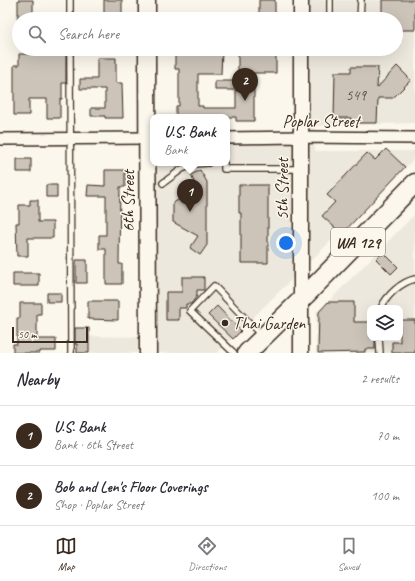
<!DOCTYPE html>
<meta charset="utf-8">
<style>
body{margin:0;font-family:Caveat,sans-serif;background:#f2f2f3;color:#2b2b33}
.controls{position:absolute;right:12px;bottom:12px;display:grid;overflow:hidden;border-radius:8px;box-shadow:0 4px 16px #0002}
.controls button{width:36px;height:36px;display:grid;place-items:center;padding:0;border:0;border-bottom:1px solid #e1e1e2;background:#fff;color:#2b2b33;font:20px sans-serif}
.scale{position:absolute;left:12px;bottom:10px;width:76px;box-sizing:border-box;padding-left:4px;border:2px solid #3b2a1e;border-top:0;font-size:11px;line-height:14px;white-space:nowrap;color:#3b2a1e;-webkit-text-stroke:3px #fbf7ec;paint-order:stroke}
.you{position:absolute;left:286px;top:243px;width:14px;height:14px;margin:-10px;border:3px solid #fff;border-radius:50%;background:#1a73e8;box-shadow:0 0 0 6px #1a73e833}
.badge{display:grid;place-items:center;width:26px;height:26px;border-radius:50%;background:#3b2a1e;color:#fff;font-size:13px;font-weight:700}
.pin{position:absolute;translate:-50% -33px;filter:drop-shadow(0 1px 2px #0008)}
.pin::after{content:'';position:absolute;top:21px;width:14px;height:12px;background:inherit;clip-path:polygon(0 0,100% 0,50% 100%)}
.popup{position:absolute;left:150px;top:114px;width:80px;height:52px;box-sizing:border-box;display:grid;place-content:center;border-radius:8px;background:#fff;filter:drop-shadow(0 1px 3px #0005);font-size:13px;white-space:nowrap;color:#7c7c81}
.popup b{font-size:15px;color:#2b2b33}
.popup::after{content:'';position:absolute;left:50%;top:100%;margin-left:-8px;border:8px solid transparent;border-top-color:#fff}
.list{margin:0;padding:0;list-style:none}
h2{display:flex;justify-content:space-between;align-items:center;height:52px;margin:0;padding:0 16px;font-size:17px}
h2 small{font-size:13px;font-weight:400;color:#7c7c81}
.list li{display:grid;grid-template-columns:26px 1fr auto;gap:12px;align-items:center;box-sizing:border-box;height:60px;padding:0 16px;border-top:1px solid #e1e1e2}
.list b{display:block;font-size:15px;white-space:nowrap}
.list p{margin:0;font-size:13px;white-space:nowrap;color:#7c7c81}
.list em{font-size:13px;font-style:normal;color:#7c7c81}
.icon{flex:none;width:22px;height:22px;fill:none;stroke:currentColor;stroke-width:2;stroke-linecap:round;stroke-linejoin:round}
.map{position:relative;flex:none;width:415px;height:353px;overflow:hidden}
.search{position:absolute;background:#fff;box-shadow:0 4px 16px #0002;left:12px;right:12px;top:12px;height:44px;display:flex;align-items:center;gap:10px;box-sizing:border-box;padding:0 14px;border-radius:22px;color:#7c7c81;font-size:15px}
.sheet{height:172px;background:#fff}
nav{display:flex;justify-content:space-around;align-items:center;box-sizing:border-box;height:56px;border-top:1px solid #e1e1e2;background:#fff;font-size:11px;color:#7c7c81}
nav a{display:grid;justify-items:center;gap:2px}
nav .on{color:#3b2a1e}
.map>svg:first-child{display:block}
</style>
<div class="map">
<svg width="415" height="353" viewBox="0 0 415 353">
<rect width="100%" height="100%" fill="#fbf7ec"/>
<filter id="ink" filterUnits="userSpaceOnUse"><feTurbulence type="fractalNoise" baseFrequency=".025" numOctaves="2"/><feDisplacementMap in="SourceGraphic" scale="8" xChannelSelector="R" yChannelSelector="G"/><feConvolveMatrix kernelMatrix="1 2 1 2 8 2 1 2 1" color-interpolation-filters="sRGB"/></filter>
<g filter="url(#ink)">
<path fill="#ede8dd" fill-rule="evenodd" d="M301,0H415V123L314,126L315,151H415V158L217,353H73V336L148,337L153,163H227V138L300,137L301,49H396V19H301Z
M415,214V353H316V312L326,304ZM370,308H400V338H370Z"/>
<path fill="#ccc4b9" stroke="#3b2a1e" d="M18,0H33V19H18Z
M104,0H122V19H104Z
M259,0H275V19H259Z
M382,0H415V30H396V19H382Z
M184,49H209V52H222L221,74H198V106H203V108H236V90H215V81H238V49H276V73H254V121H236V117H176V106H179V69H175V51H184Z
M19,54H66V83H62V99H60V118H47V99H29V115H14V65H19Z
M97,58H116V83H122L123,118H105V116H91V108H105V89H80V79H97Z
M397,66L411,80L393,98H378L377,123H351V118H334L335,72H351V67H378L377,88Z
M386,149L405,167L342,234L322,216L335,202L327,195L367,153L375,160Z
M17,159H31V172H17Z
M105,170H125V187H120L119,264H122V284H106V249H99V235H106V196H87L88,185L105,186Z
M200,170L207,182V245L200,255L190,248L198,236L173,222V203L197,189L191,175Z
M46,185H57V197H46Z
M239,185H268V263H241V213H239Z
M30,200H38V222H53V238H28V256H17L16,223H19V205H30Z
M383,252L398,267L391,274L376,259Z
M76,260H87V283H76Z
M13,273H39V286H13Z
M182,277H204V290H197V296L191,304H186V308H179V320H166V292H182Z
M47,293H61V302H47Z
M88,301H118V320L88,319Z
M328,302H354V322H370V338H375V349H365V352L318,353L319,312Z
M20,303H41V314H37V339H56V351H40V353H13V344H17V318H20Z
M217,306L241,331L233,339L208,315Z
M400,320H415V353H392V342H400Z
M75,328H89V353H77V344H75Z"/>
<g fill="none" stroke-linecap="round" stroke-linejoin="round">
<g stroke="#3b2a1e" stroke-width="8">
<path id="service" d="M70,19V0
M330,19V0
M360,19L361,0
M70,49L71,353
M224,163V169H300
M163,183L182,169L195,164L208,163
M381,308C387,295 401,282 415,279
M379,338L380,353
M234,353L190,311L214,286L262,336"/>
</g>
<g stroke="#3b2a1e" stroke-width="14">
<path id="minor" d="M227,138L300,137L415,138
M0,139L153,138"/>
</g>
<g stroke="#3b2a1e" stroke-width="17">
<path id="tertiary" d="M301,19V0
M301,49V353"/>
</g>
<g stroke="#3b2a1e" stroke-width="19">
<path id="secondary" d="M147,0V19
M147,49L148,353"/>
</g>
<g stroke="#3b2a1e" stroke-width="21">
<path id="primary" d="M247,353L300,301L415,183"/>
</g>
<use href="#service" stroke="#fbf7ec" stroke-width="5.5"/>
<use href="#minor" stroke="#fbf7ec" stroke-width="11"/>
<use href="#tertiary" stroke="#fbf7ec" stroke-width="14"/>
<use href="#secondary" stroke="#fbf7ec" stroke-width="16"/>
<use href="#primary" stroke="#fbf7ec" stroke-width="18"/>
</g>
</g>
<circle fill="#3b2a1e" stroke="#fbf7ec" stroke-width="1.5" cx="225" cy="323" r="4"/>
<g text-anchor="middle" stroke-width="3" stroke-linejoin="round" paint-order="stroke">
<g font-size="15" fill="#5f5045">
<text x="356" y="100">549</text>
</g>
<rect fill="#fbf7ec" stroke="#75685c" stroke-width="1" x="331" y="228" width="54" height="28" rx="3"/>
<g font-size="16" font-weight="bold" fill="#3b2a1e">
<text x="358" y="248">WA 129</text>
</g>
<g font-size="17" fill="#3b2a1e" stroke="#fbf7ec">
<text x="321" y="127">Poplar Street</text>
<text transform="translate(282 189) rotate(-90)" y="6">5th Street</text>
<text transform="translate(128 201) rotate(-90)" y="6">6th Street</text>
</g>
<g font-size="17" fill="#3b2a1e" stroke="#fbf7ec" text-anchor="start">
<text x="233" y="329">Thai Garden</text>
</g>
</g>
</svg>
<div class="controls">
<button><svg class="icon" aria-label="layers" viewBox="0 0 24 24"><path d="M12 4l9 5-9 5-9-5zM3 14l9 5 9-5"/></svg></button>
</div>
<div class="scale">50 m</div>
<div class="you"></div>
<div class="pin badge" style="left:190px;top:212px">1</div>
<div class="popup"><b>U.S. Bank</b>Bank</div>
<div class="pin badge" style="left:245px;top:101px">2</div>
<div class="search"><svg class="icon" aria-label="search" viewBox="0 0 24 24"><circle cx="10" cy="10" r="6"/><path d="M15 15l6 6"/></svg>Search here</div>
</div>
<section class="sheet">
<h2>Nearby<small>2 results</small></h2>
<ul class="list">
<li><span class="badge">1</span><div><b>U.S. Bank</b><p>Bank · 6th Street</p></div><em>70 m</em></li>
<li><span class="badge">2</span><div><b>Bob and Len's Floor Coverings</b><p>Shop · Poplar Street</p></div><em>100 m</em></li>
</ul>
</section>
<nav>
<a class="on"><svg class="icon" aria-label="map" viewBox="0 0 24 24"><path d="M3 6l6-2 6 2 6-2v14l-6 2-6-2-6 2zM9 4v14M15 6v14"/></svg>Map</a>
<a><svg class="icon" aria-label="directions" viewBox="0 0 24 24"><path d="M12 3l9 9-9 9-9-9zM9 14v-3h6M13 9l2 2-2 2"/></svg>Directions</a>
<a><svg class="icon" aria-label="saved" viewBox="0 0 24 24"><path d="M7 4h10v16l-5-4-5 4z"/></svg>Saved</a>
</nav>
